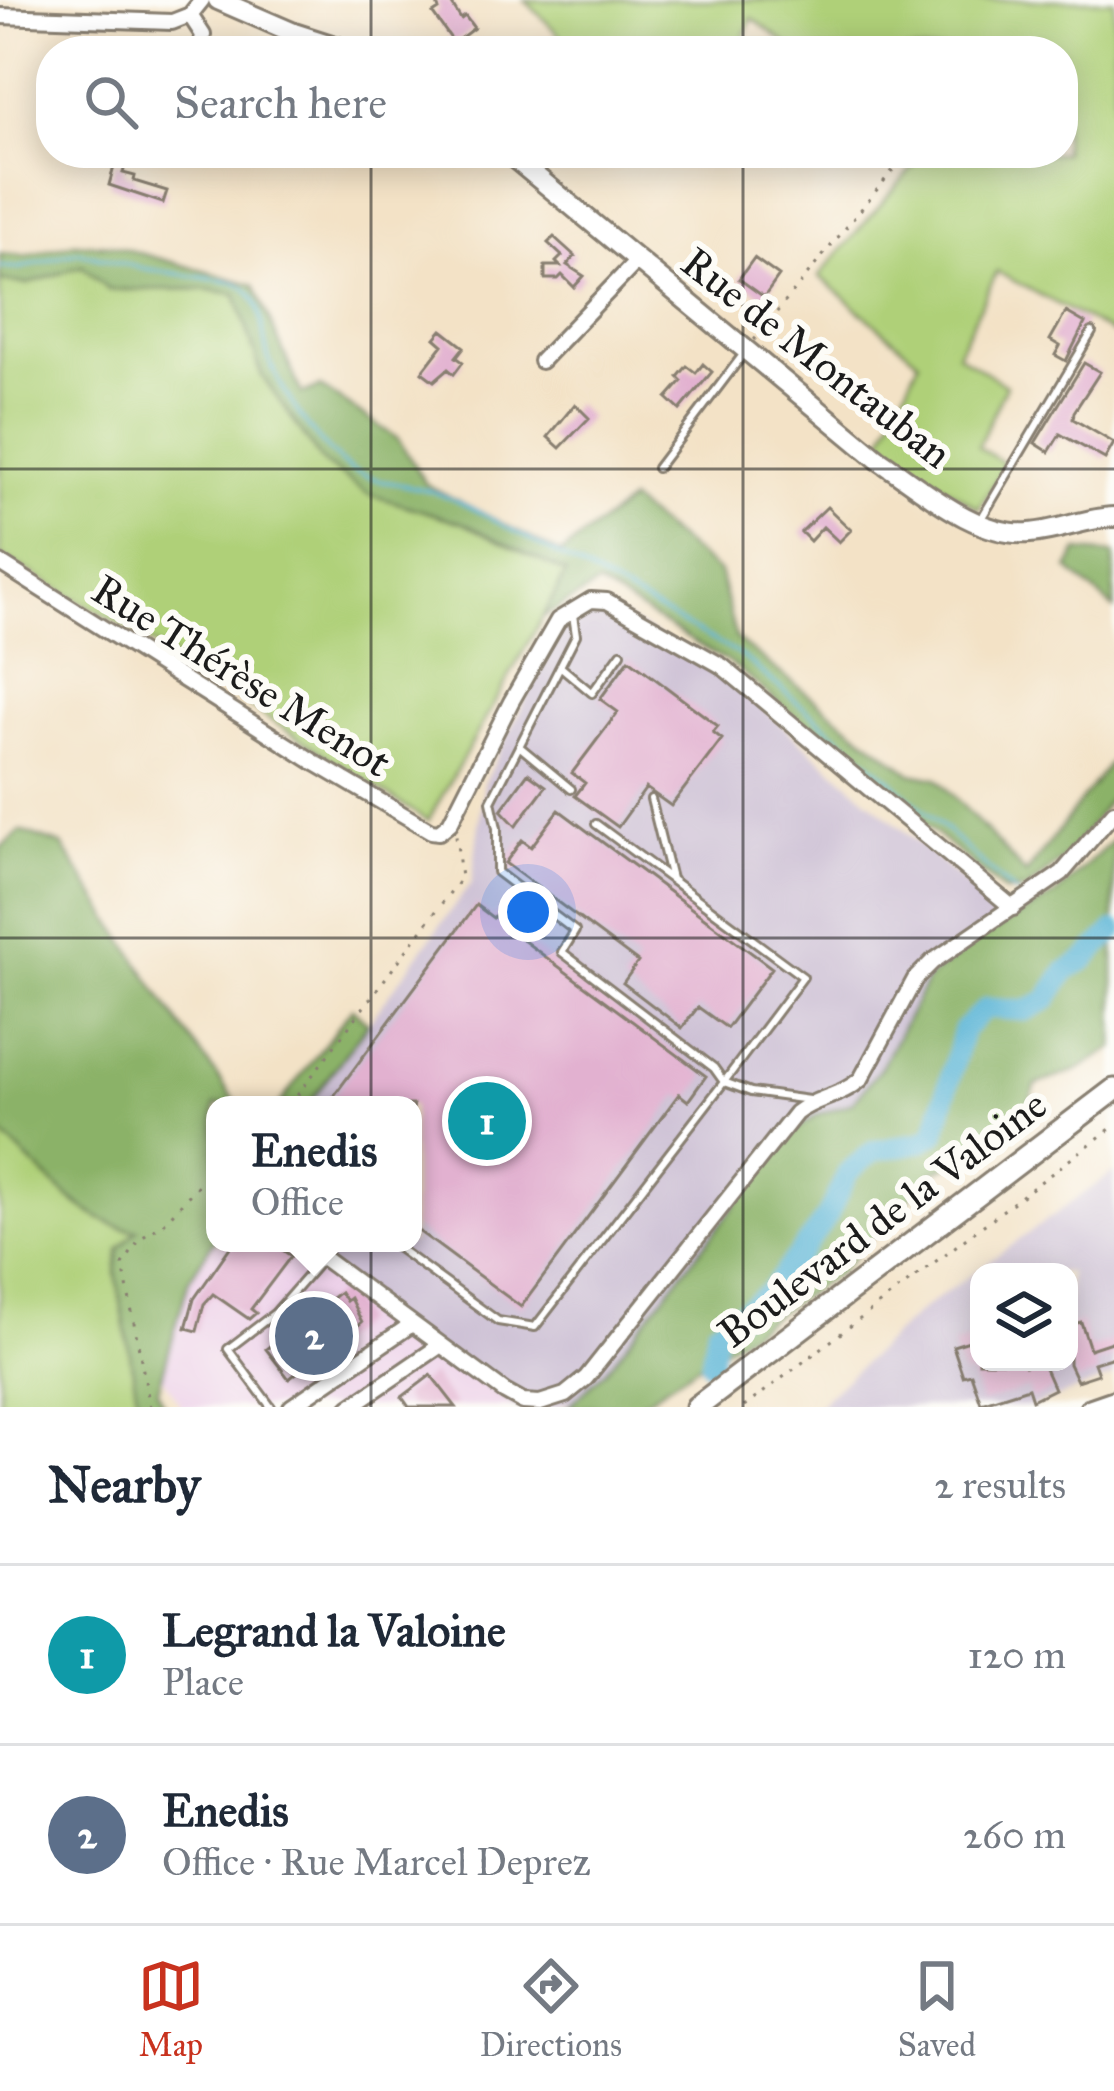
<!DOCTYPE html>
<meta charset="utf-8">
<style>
body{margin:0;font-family:"IM FELL Great Primer",serif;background:#f2f2f3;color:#1f2937}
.controls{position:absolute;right:36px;bottom:36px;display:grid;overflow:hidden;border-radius:24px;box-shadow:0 6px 30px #0003}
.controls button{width:108px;height:108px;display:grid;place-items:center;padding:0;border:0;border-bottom:3px solid #e0e1e3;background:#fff;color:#1f2937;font:60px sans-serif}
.you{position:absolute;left:528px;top:912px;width:42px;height:42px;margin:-30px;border:9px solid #fff;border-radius:50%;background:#1a73e8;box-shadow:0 0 0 18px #1a73e833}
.badge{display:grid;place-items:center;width:78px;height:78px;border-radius:50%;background:#c8321e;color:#fff;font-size:39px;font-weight:700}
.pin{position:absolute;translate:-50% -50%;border:6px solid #fff;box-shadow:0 3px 12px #0006}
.popup{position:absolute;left:206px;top:1096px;width:216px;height:156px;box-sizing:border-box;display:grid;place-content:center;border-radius:24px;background:#fff;filter:drop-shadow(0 3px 9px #0005);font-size:39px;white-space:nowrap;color:#747a83}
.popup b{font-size:45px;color:#1f2937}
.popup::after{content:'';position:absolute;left:50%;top:100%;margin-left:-24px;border:24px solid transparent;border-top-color:#fff}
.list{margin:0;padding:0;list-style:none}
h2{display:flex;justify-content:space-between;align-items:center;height:156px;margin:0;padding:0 48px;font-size:51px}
h2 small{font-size:39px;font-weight:400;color:#747a83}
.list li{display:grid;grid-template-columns:78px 1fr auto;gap:36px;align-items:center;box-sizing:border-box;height:180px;padding:0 48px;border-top:3px solid #e0e1e3}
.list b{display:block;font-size:45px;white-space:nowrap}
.list p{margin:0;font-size:39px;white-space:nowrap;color:#747a83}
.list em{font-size:39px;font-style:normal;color:#747a83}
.icon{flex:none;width:66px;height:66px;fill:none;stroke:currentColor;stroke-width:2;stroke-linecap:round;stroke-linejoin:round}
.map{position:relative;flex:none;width:1114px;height:1407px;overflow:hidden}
.search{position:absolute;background:#fff;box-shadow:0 6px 30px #0003;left:36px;right:36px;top:36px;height:132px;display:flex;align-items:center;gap:30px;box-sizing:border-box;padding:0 42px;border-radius:48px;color:#747a83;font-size:45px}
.sheet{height:516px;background:#fff}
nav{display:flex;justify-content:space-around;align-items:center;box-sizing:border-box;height:168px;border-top:3px solid #e0e1e3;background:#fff;font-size:33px;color:#747a83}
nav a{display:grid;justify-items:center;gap:6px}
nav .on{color:#c8321e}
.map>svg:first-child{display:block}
</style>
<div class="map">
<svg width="1114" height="1407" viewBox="0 0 1114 1407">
<rect width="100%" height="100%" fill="#fdfcf7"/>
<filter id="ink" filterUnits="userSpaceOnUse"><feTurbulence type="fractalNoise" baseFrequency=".00833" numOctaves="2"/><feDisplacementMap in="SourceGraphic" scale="24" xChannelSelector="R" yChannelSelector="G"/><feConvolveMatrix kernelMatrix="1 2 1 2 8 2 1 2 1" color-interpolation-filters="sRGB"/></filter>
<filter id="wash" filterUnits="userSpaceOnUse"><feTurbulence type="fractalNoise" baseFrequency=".004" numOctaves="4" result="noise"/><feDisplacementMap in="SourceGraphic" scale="48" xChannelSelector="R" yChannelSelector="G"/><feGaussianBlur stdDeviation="2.7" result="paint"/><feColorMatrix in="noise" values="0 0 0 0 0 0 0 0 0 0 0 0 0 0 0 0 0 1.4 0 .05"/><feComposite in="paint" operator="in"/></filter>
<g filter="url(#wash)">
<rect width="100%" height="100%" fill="#f3e2c6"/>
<path fill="#edd1e9" d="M215,1239V1243H288L513,1407H182L163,1377L189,1280Z"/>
<path fill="#ccbfd4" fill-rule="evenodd" d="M598,608L611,610L718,670L1010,922L986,935L904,1022L880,1069L852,1104L817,1115L606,1370L572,1402L555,1407H514L288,1243H413V1105H308L472,882L484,782L561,630L583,621L587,613Z
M1114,1172V1377L1029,1407H816L917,1313ZM979,1272H1069V1362H979Z"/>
<path fill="#afd078" stroke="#66764a" stroke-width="3" d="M525,0H1114V334L997,272L957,354L1006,385L978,447L1005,464L979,509L880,444L919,361L819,276L925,153H1063V51H796L752,18L739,51H626L613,42L568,44Z
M82,266L108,290L203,289L236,294L262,376L368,494L463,523L567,574L428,821L135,633L0,555V281L28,284Z
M0,1133C40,1167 84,1227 138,1230L132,1358L139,1407H0Z"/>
<path fill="#8bb268" stroke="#546742" stroke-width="3" d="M74,243L112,245L254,285L302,394L321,387L398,439L426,484L561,554L629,501L719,572L736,639L911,773L937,778L1026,874L1114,757V794L1069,854L1026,890L1005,892L737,668L598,585L543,617L566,573L463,523L368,494L323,463L262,376L236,294L203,289L108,290L82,266L28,284L0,281V254L26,256Z
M1078,551L1114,554V609L1068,569Z
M21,831L62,845L171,1012L238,1105H215V1239L189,1280L158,1390L164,1407H139L116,1273L119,1249L137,1230C83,1225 40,1167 0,1133V848Z
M1114,839V1048L1078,1070L1036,1085L1027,1108L982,1152L935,1171L839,1273L634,1407H568L606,1370L792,1133L817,1115L852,1103L880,1069L929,977L986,935L1055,895Z
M352,1008L368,1023L308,1105H279Z"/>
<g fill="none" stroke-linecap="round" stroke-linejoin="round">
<path stroke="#58b4d6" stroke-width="3" d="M0,267L20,268L78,252L141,268L237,283C269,299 258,336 271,365C286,398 314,440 342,463C365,482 402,483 431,491C446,495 460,503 474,509L743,657L892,781L1017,895"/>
<path stroke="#58b4d6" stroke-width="21" d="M711,1364L716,1330L770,1291L827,1217L848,1172L874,1151L921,1142L935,1134L963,1030L986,1008L1025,1011L1047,1000L1066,971L1085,960L1114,931"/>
</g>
<g id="blocks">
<path fill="#e2b1d0" d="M436,0H449L461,19L465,16L474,28L454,43L433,14L439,10Z
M115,163L125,166L123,173L135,176L134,181L167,191L163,203L109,185Z
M554,237L575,256L567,265L584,276L574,287L562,275L558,279H545V266H560L556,262L562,256L548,243Z
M754,258L779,276L764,297L739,279Z
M1066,312L1085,323L1066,361L1055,355L1060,346L1050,340Z
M442,330L464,347L456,357L463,362L454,374L448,369L434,381L422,372L443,345L435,338Z
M1084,363L1100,372L1074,412L1073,419L1114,443L1105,459L1060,434L1049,452L1035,443Z
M703,364L712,372L680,410L667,398L682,381L678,377L687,366L696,373Z
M575,404L589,418L560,448L548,437Z
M827,507L851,530L839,542L823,527L810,541L801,532Z
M629,659L718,726L713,732L722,739L671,806L646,788L618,827L575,796L585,783L572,773L618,712L600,699Z
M528,773L546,786L516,826L501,810Z
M559,810L772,968L727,1028L698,1007L682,1028L623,983L638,962L505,863L522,840L531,847Z
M508,899L523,909L508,929L706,1076L688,1101L679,1094L521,1307L413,1227V1105H327L476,905L493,918Z
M233,1243H273L291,1256L251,1309L256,1313L249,1319L213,1294L204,1304L197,1331L186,1328L194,1299Z
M340,1292L346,1301L350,1298L362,1322L289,1379L266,1349Z
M1081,1322L1090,1349L1114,1341V1357L1094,1363L1098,1374L1077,1381L1069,1364V1325Z
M979,1338V1362H1024L1025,1366L1042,1362L1054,1389L1032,1400L1028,1388L981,1403L971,1374L963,1376L953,1346Z
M431,1375L456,1407H409L402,1397Z"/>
</g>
</g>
<g filter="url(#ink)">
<use href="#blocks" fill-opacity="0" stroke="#887f71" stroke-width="3"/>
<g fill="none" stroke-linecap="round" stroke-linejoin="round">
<g stroke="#887f71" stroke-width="12">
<path id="lane" d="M657,468L745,352
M981,519L1092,332
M573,615L576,635L491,801L497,828V872L575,931L562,952L714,1068L724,1082L803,977L596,824
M561,667L592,693L621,653
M519,746L571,789
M651,799L671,879
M391,1243L498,1321L535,1327L724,1082L751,1092L809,1100
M271,1407L228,1349L275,1313L323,1258"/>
</g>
<g stroke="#887f71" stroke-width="20">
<path id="street" d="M190,15L203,35L200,51
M0,16L172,22L190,15L202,0
M541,361L637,261
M0,563L317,764L431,831L439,832L450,823L511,702L558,620L591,600L607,601L722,666L1013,908
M303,1243L505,1392L523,1402L540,1403L565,1395L586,1378L796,1113C816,1097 841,1097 861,1079L915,979L932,962L1062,873L1114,812
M291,1407L412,1324
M350,1407L441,1345
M1088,1407L1114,1398"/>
</g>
<g stroke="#887f71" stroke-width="24">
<path id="secondary" d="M218,0L294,33L350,51
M508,153L879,460C921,488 977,538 1030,533C1059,531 1085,518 1114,517"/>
</g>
<g stroke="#887f71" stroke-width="27">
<path id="primary" d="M697,1407L1114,1090"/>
</g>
<path stroke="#887f71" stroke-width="3" stroke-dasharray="3 9" stroke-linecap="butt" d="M754,340L907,153
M290,1105L461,878L456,835
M150,1407L123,1265L140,1239L164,1223L215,1166
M744,1407L1114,1126"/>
<use href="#lane" stroke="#fff" stroke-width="6"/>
<use href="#street" stroke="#fff" stroke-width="14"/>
<use href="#secondary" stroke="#fff" stroke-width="18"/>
<use href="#primary" stroke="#fff" stroke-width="21"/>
</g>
</g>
<path fill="none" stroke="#1c1c1c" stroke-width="3" stroke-opacity="0.55" d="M371,0V51M743,0V51M371,153V1407M743,153V1407M0,469H1114M0,938H1114"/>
<g text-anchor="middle" stroke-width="12" stroke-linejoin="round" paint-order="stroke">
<g font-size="42" fill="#1c1c1c" stroke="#fdfcf7">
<text transform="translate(817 357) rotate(38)" y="15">Rue de Montauban</text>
<text transform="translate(242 675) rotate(32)" y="15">Rue Thérèse Menot</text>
<text transform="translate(882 1218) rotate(-37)" y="15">Boulevard de la Valoine</text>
</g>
</g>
</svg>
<div class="controls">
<button><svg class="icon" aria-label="layers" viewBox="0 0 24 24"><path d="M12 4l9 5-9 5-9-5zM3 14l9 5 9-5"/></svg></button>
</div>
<div class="you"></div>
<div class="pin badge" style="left:487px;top:1121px;background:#0f9aa8">1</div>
<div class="pin badge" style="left:314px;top:1336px;background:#5c6f8a">2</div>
<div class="popup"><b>Enedis</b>Office</div>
<div class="search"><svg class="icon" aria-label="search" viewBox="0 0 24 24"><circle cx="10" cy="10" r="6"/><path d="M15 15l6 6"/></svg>Search here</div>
</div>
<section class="sheet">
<h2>Nearby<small>2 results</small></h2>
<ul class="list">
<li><span class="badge" style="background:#0f9aa8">1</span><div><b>Legrand la Valoine</b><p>Place</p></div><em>120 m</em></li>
<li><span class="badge" style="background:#5c6f8a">2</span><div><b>Enedis</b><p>Office · Rue Marcel Deprez</p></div><em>260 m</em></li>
</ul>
</section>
<nav>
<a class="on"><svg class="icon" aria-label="map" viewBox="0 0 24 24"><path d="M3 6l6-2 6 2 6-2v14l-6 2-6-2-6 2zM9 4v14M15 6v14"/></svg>Map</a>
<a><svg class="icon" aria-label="directions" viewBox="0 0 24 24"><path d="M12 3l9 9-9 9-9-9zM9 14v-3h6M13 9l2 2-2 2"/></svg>Directions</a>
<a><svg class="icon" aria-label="saved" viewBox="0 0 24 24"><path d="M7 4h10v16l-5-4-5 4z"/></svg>Saved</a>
</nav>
